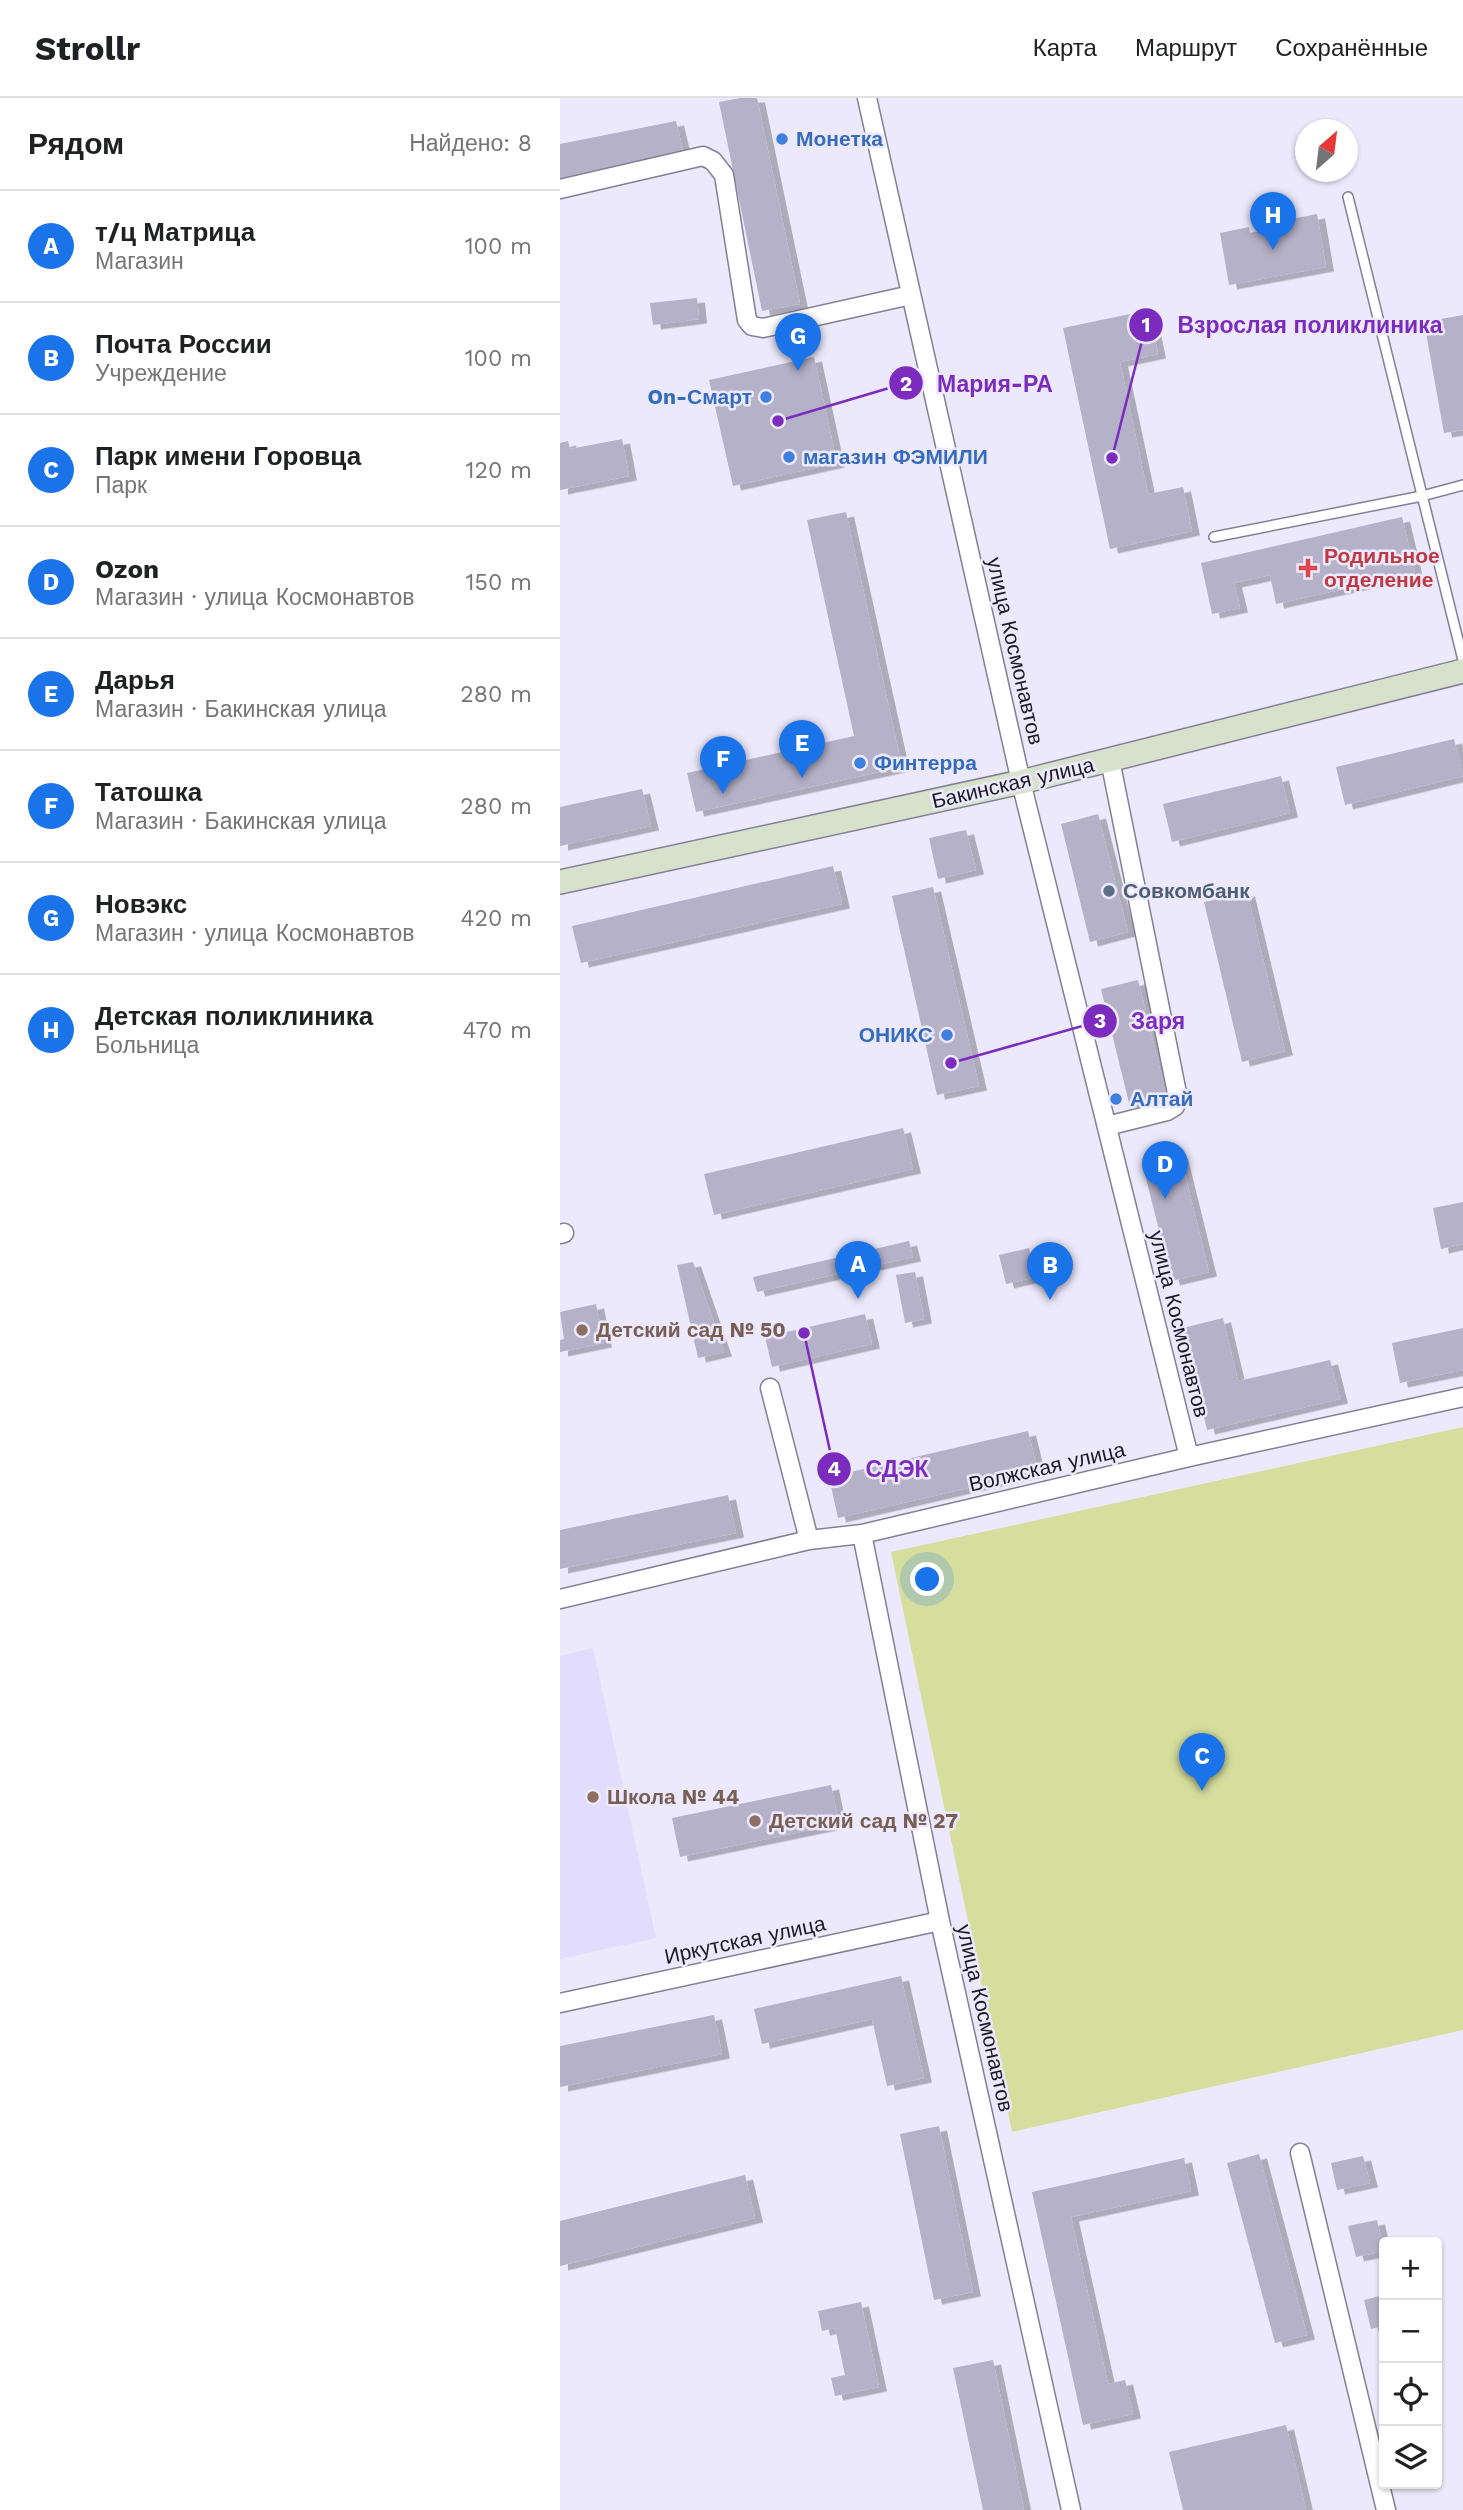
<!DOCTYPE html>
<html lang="ru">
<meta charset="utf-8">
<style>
body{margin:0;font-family:"Work Sans",sans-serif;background:#f6f6f6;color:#202124}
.controls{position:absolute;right:21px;bottom:21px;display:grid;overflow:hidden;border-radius:7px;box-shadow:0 2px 5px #0004}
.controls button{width:63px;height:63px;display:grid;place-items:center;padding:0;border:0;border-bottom:2px solid #e0e0e0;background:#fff;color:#202124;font:35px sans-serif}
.compass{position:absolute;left:735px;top:21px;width:63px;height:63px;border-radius:50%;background:#fff;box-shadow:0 2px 5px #0004;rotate:28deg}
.you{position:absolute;left:368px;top:1482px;width:24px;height:24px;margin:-18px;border:5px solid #fff;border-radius:50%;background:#1a73e8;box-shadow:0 0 0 10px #1a73e833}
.badge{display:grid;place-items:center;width:46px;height:46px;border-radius:50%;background:#1a73e8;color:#fff;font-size:23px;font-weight:700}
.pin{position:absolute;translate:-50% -58px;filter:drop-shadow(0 2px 4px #0008)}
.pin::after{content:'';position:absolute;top:37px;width:24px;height:21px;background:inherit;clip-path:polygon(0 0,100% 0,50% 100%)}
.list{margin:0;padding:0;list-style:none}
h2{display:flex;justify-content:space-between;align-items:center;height:91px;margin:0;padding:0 28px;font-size:30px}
h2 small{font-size:23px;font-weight:400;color:#757577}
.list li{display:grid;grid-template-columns:46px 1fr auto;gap:21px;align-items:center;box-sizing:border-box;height:112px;padding:0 28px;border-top:2px solid #e0e0e0}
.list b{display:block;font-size:26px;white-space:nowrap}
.list p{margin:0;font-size:23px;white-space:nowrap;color:#757577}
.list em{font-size:23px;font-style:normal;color:#757577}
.icon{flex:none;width:38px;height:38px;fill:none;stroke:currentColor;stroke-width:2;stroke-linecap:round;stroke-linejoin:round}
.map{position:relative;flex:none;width:903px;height:2412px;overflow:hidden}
header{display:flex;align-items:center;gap:42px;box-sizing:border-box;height:98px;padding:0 35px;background:#fff;border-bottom:2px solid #e0e0e0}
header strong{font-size:33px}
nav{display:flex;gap:38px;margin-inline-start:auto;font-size:24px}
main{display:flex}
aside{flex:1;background:#fff}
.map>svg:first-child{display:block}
</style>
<header>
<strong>Strollr</strong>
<nav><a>Карта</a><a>Маршрут</a><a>Сохранённые</a></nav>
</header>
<main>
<aside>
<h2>Рядом<small>Найдено: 8</small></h2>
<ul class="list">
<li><span class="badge">A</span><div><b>т/ц Матрица</b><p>Магазин</p></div><em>100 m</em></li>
<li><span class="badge">B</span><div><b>Почта России</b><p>Учреждение</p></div><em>100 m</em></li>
<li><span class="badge">C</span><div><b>Парк имени Горовца</b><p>Парк</p></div><em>120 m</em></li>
<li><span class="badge">D</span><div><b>Ozon</b><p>Магазин · улица Космонавтов</p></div><em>150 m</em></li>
<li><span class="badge">E</span><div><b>Дарья</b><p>Магазин · Бакинская улица</p></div><em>280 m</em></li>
<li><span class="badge">F</span><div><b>Татошка</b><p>Магазин · Бакинская улица</p></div><em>280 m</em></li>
<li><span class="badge">G</span><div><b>Новэкс</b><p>Магазин · улица Космонавтов</p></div><em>420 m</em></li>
<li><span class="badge">H</span><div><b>Детская поликлиника</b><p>Больница</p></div><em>470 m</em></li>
</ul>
</aside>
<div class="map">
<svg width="903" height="2412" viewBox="0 0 903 2412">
<defs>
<filter id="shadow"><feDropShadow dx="8" dy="4.5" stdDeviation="0" flood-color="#0004"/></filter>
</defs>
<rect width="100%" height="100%" fill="#ece9fc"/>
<path fill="#e2ddfc" d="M33,1550L96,1840L0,1861V1558Z"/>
<path fill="#d6de9e" d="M903,1329V1932L452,2034L331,1454Z"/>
<path fill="#b5b1c8" filter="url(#shadow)" d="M181,0H197L240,206L202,213L159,4Z
M116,23L125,61L0,85V46Z
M757,116L766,169L669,187L660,135L689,129L690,135L727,128L726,122Z
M137,200L139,221L93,227L90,205Z
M589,212L598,256L560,264L588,396L623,389L632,433L550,451L503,230Z
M903,217V332L884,335L864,224Z
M254,259L277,365L173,388L149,282Z
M62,341L69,378L0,392V345L8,343L10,351Z
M286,414L342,669L136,714L127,675L294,638L247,422Z
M842,419L855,475L716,506L710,477L674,485L680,510L652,516L641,465Z
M894,641L903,678L785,707L776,669Z
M721,678L730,715L612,744L603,706Z
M82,691L91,728L0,748V709Z
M538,716L568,834L530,844L501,726Z
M406,732L416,772L378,781L369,740Z
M273,768L282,806L21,865L12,828Z
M373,789L419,988L377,997L332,798Z
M687,794L725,953L682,964L644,804Z
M578,882L607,1000L570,1009L541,891Z
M343,1030L353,1071L154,1117L144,1076Z
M620,1056L649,1174L612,1183L582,1065Z
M903,1104V1146L881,1151L873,1110Z
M349,1143L353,1159L197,1194L193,1179Z
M469,1150L476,1179L446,1186L439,1157Z
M133,1164L164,1254L138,1260L117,1167Z
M355,1174L364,1221L345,1225L336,1177Z
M36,1206L44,1245L0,1254V1242L4,1241L0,1214Z
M305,1216L312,1246L212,1269L205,1239Z
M663,1220L678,1283L770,1262L780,1301L647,1332L623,1230Z
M903,1230V1272L840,1285L832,1245Z
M468,1333L478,1374L278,1420L269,1379Z
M168,1397L176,1435L0,1471V1432Z
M271,1687L279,1726L120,1759L112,1720Z
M341,1878L364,1980L327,1988L312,1921L202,1946L194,1911Z
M154,1917L162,1956L0,1989V1948Z
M379,2028L413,2194L374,2202L340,2036Z
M699,2056L747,2237L715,2245L667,2065Z
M803,2058L810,2085L777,2092L771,2065Z
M624,2060L631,2093L511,2119L548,2286L565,2282L573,2316L523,2327L472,2094Z
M185,2077L195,2120L0,2168V2123Z
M817,2122L824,2153L796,2159L788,2128Z
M824,2197V2228L811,2231L804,2202Z
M301,2204L319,2289L275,2298L271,2280L285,2277L275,2230L262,2233L258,2213Z
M433,2262L464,2412H423L393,2270Z
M726,2327L746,2412H623L609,2354Z"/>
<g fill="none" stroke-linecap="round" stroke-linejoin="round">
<g stroke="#837f95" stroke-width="12">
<path id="lane" d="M788,99L903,562
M654,439L862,398L903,387"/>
</g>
<g stroke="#837f95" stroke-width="21">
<path id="street" d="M307,0L461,684L629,1359
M0,91L143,58L153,63L164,77L187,222L192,228L203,230L351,197
M547,1028L607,1013L615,1008L618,1000L550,662
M0,1136L4,1135
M210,1290L249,1442
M302,1436L380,1823L511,2412
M0,1501L249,1442L302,1436L629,1359L903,1299
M0,1905L380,1823
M740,2055L826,2412"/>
</g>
<g stroke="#837f95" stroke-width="26">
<path id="secondary" d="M0,784L461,684L903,573"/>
</g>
<use href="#lane" stroke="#fff" stroke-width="9"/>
<use href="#street" stroke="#fff" stroke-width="18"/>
<use href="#secondary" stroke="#d7e2cd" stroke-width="23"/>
</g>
<g fill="#3f7fe0" stroke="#ece9fc" stroke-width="2.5">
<circle cx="222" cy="41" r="7"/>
<circle cx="206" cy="299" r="7"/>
<circle cx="229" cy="359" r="7"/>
<circle cx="300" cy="665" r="7"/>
<circle cx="387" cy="937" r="7"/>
<circle cx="556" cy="1001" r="7"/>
</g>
<path fill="#e0444e" stroke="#ece9fc" stroke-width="2.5" d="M744.5 459.5h7v7h7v7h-7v7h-7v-7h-7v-7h7z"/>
<circle fill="#5c6f8a" stroke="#ece9fc" stroke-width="2.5" cx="549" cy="793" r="7"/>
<g fill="#8d6e63" stroke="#ece9fc" stroke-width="2.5">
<circle cx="22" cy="1232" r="7"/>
<circle cx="33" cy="1699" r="7"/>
<circle cx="195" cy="1723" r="7"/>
</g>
<g text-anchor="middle" stroke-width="5" stroke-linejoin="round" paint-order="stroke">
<g font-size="21" font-weight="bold" fill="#366cbe" stroke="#ece9fc" text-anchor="start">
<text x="236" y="48">Монетка</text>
<text x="192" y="306" text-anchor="end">On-Смарт</text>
<text x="243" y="366">магазин ФЭМИЛИ</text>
<text x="314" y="672">Финтерра</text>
<text x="373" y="944" text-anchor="end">ОНИКС</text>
<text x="570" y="1008">Алтай</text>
</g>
<g font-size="21" font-weight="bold" fill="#be3a42" stroke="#ece9fc" text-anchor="start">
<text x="764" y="465">Родильное<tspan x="764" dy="24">отделение</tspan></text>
</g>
<g font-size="21" fill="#1b1921" stroke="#ece9fc">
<text transform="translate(455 553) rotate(77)" y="7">улица Космонавтов</text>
<text transform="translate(453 685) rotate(-13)" y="7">Бакинская улица</text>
<text transform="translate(619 1226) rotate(76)" y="7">улица Космонавтов</text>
<text transform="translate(487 1369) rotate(-13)" y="7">Волжская улица</text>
<text transform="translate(185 1842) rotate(-12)" y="7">Иркутская улица</text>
<text transform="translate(425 1920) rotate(77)" y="7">улица Космонавтов</text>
</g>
<g font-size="21" font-weight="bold" fill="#4e5e75" stroke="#ece9fc" text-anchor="start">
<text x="563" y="800">Совкомбанк</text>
</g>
<g font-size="21" font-weight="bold" fill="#785e54" stroke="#ece9fc" text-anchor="start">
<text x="36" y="1239">Детский сад № 50</text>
<text x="47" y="1706">Школа № 44</text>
<text x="209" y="1730">Детский сад № 27</text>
</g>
</g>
<path fill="none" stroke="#7b2cbf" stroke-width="2.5" d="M552 360L586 227M218 323L346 285M391 965L540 923M244 1235L274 1371"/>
<g fill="#7b2cbf" stroke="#ece9fc" stroke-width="2.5">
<circle cx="552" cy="360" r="7"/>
<circle cx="218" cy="323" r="7"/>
<circle cx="391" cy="965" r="7"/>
<circle cx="244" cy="1235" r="7"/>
<circle cx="586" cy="227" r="18"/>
<circle cx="346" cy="285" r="18"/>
<circle cx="540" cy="923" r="18"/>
<circle cx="274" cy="1371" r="18"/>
</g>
<g font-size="21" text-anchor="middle" font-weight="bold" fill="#fff">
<text x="586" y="234">1</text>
<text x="346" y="293">2</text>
<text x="540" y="930">3</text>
<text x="274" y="1378">4</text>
</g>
<g font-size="23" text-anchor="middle" font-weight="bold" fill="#7b2cbf" stroke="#ece9fc" stroke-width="5" stroke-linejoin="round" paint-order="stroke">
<text x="750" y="235">Взрослая поликлиника</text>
<text x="435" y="294">Мария-РА</text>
<text x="598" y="931">Заря</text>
<text x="337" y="1379">СДЭК</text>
</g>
</svg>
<div class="controls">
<button>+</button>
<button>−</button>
<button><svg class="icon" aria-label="locate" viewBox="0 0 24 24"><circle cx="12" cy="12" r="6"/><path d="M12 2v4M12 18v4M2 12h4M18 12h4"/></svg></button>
<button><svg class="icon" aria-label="layers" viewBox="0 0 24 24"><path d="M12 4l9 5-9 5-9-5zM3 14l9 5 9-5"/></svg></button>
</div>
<svg class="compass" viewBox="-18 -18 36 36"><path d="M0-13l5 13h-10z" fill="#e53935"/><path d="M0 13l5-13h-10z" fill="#757577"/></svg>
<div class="you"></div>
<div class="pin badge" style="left:298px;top:1201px">A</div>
<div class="pin badge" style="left:490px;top:1202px">B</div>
<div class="pin badge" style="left:642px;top:1693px">C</div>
<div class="pin badge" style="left:605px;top:1101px">D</div>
<div class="pin badge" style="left:242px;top:680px">E</div>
<div class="pin badge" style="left:163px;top:696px">F</div>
<div class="pin badge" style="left:238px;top:273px">G</div>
<div class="pin badge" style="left:713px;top:152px">H</div>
</div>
</main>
